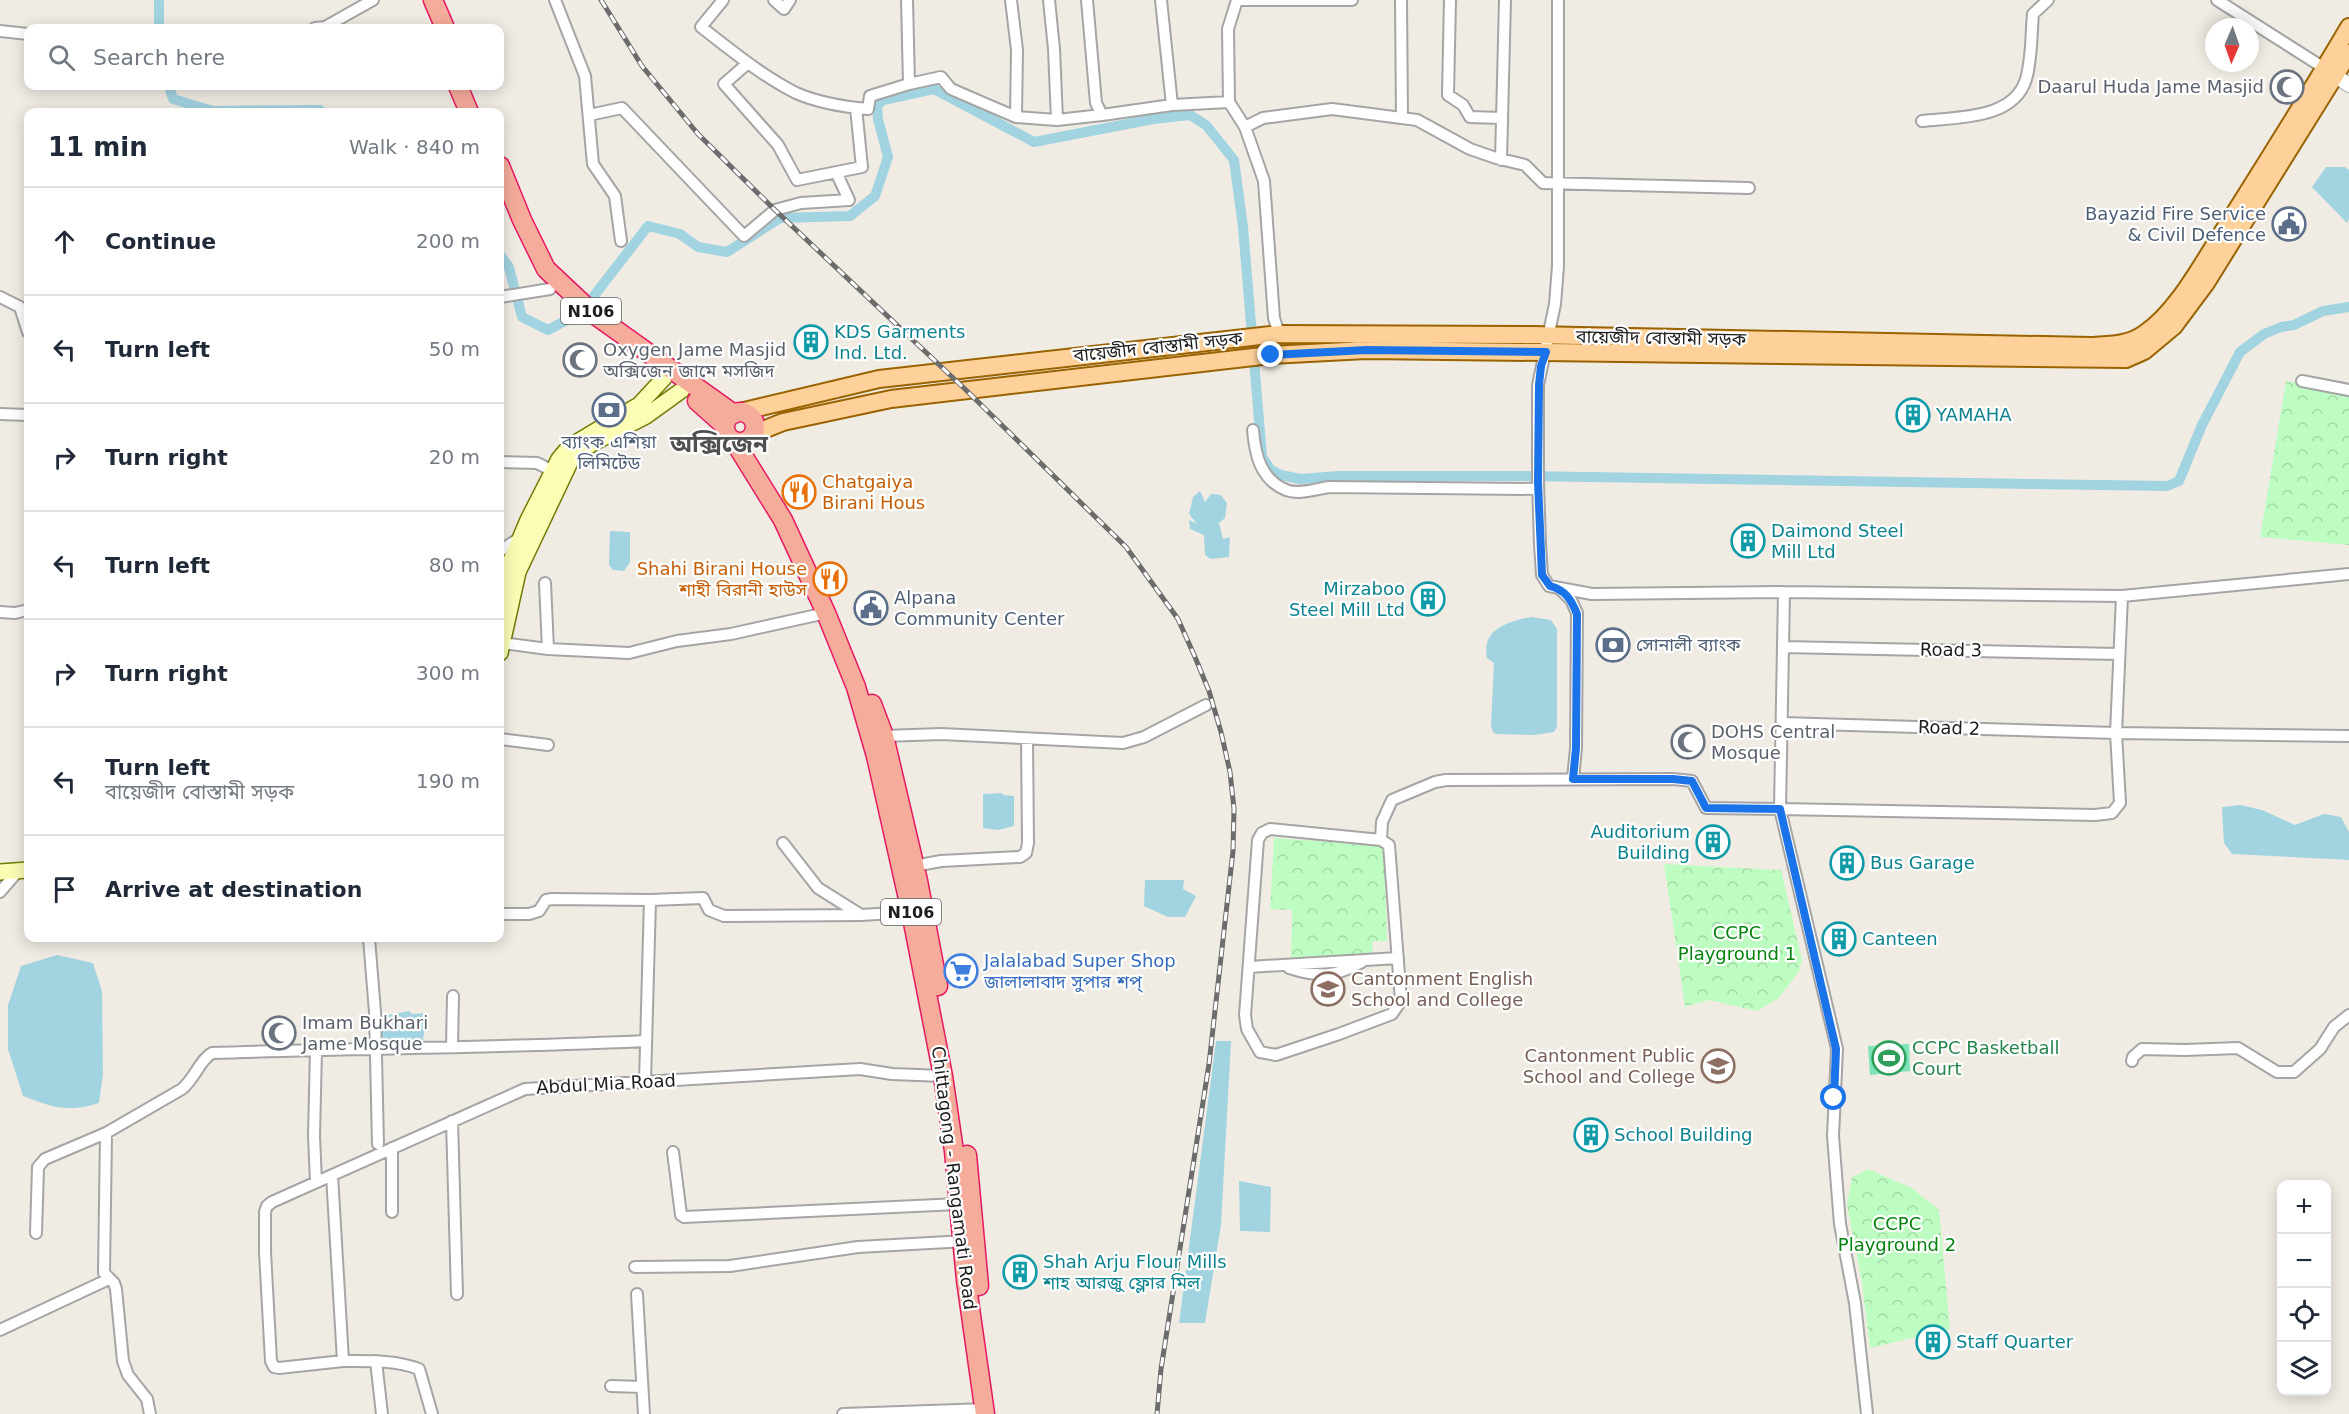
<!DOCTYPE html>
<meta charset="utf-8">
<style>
body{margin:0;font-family:"DejaVu Sans","Noto Sans Bengali",sans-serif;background:#f6f6f7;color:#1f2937}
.controls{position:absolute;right:18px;bottom:18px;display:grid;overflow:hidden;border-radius:12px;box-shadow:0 3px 15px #0003}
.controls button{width:54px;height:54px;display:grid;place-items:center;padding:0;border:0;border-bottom:2px solid #e0e1e3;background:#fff;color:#1f2937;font:30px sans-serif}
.compass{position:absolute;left:2205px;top:18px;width:54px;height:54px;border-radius:50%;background:#fff;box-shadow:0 3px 15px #0003;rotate:182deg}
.stop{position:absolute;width:18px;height:18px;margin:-14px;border:4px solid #1a73e8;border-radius:50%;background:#fff}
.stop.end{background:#1a73e8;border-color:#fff;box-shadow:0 2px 6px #0008}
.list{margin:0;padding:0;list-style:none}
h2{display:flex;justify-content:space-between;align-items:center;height:78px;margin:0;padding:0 24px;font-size:26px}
h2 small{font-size:20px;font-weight:400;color:#747a83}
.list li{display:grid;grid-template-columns:39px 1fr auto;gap:18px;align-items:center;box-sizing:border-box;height:108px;padding:0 24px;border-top:2px solid #e0e1e3}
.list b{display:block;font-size:22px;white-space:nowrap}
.list p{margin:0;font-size:20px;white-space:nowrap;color:#747a83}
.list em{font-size:20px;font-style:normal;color:#747a83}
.icon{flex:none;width:33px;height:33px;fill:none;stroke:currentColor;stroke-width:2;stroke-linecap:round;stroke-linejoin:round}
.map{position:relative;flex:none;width:2349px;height:1414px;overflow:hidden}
.search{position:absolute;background:#fff;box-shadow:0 3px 15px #0003;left:24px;top:24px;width:480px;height:66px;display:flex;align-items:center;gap:15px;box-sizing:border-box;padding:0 21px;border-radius:12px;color:#747a83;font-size:22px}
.panel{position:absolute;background:#fff;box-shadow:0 3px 15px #0003;left:24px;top:108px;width:480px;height:834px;border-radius:12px}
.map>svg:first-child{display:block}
</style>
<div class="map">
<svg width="2349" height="1414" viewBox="0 0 2349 1414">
<defs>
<pattern id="park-crowns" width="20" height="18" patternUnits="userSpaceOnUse" patternTransform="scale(1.5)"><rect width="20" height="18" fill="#befdc2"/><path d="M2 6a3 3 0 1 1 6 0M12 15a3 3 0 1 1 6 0" fill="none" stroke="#a3d8a6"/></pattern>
</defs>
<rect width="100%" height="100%" fill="#f0ece4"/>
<path fill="url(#park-crowns)" d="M2286,381L2349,391V545L2260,537Z
M1274,838L1384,846L1387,941H1373L1372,955L1291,957L1292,910L1270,909Z
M1664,864L1781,870L1802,960L1799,971L1779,998L1757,1011L1709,1000L1685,1007Z
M1868,1169L1912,1188L1939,1210L1950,1329L1870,1348L1862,1283L1847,1205L1852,1177Z"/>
<path fill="#7de4ba" d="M1909,1044L1910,1071L1870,1075L1868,1046Z"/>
<path fill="#a2d3e0" d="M2326,167H2345L2349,170V219L2347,223L2312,187Z
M1200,491L1205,502L1211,494L1221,495L1227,503L1225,518L1219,523L1223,539L1230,537L1229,557L1211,559L1205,555L1204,535L1190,529L1189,520L1197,524L1189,514L1193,497Z
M610,531L630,532V562L624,571L613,570L609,565Z
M1531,617L1551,620L1557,629V727L1554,732L1534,735L1496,734L1493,732L1491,726L1494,663L1487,658C1481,629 1508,622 1531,617Z
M1002,793L1003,795L1014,796V826L998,830L983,828V794Z
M2240,805L2262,810L2295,825L2324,814L2341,817L2349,832V860L2232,854L2224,843L2222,807Z
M1145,880H1184L1183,889L1196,896L1185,917H1168L1144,906Z
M57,955L93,963L102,991L103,1074L99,1103C66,1113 53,1107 23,1096L8,1049V1005L21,966Z
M409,1011L412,1014L426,1013L423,1041L379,1042L378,1017Z
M1216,1041H1231L1221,1225L1205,1323H1179Z
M1239,1181L1271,1187L1270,1232L1240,1231Z"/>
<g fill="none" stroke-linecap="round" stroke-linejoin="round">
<path stroke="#a2d3e0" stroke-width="10" d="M159,28V0
M169,86L173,99L213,111L320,110L322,112
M500,255L509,267L522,317L548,330L567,320
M593,297L648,226L680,234L698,247L727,252L780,218L850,216L875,196L888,157L878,119L877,106L883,100L934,89L1034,142L1153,119L1190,115L1206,125L1234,160L1243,227L1262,457L1271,470L1281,475L1300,479L1339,476H1518L2167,486L2179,481L2202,425L2240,352L2264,334L2281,327L2294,325L2323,311L2349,307"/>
<g stroke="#a5a5a5" stroke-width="14">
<path id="minor" d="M555,0L585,76L593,164L615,196L621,241
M723,0L701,27C731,50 762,76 796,93C819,103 844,107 868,109L870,96L909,84L941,77L951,89L1016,117L1057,120L1102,115
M774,0L784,9L790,0
M907,0L909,84
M1011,0L1017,50L1016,117
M1049,0L1054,49L1057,120
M1087,0L1096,103L1102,115L1172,105L1229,102L1245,127L1264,181L1274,318L1279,334
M1161,0L1172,105
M1237,0H1352
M1401,0L1402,118
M1450,0L1448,95L1463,105L1470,117L1502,118
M1558,0V266L1555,304L1538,385V482L1540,544L1542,575L1549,586L1592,594L1784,592L2122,596L2349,574
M2217,0L2324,68
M315,28L325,27L373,0
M0,31L28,34
M748,63L724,84L778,145L797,180L862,167L856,108
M1229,102L1228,29L1237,0
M589,115L622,108L744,236L775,210L801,203L849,200L836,172
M1922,121C1956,117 2014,120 2026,79C2032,59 2031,35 2033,14L2048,0
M1245,127L1263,118L1332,109L1417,120L1470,149L1496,158L1525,165L1543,183L1749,188
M1501,160L1505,0
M0,297L20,307L28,332
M500,297L550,289
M2302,381L2349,390
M0,414L28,415
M1253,430C1255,454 1260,479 1286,490C1298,495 1316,489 1329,487L1538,489
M500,462L537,463L553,471
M500,551L521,537
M545,583L548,649
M1560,589L1571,600L1577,613L1576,748L1573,779
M0,612L15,613L28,610
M502,643L548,649L629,653L677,641L731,634L826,613
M1783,647L2119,654
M1782,723L2116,733L2349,736
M884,736L941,734L1123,743L1144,737L1206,705
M500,739L548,745
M1270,829L1381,840L1389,845L1401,1001L1392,1014L1339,1034L1276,1055L1260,1052L1247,1029L1245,1015L1258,840L1262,833Z
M1381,840L1382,822L1392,800L1435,782L1446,780L1673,779L1692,781L1706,808L1780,809L1784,592
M783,843L818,888L861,915L911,912
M914,866L941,861L1020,857L1026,853L1028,843L1027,739
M0,892L19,870
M500,914H529L539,911L546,900L552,899L650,900L703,898L709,910L724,916L861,915
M369,938L375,1012L378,1144
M1249,967L1398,958
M1289,968C1318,977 1334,978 1362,962
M452,1047L453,996
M316,1050L314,1136L316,1182
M2132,1061L2133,1057L2142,1049L2185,1050L2238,1048L2277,1072H2294L2320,1049L2334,1027L2349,1015
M645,1082L650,900
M452,1121L457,1294
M673,1152L681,1215L684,1217L958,1204
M332,1175L343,1361C369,1361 395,1360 419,1369L432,1414
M392,1212V1148
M36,1233L38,1167L45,1159L106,1133
M635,1267L730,1266L858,1247L966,1241
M637,1294L644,1414
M0,1330L109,1279
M343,1361L279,1368L274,1367L271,1361L265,1252V1212L267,1206L272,1202L525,1089L860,1069L892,1074L943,1076
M376,1361L382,1414
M611,1386L642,1387
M150,1414L147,1399L128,1375L123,1361L116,1289L114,1283L104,1273L106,1133L182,1089C196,1077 199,1061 212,1053C356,1048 501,1048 645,1041
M843,1414L987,1409
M1867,1414L1855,1303L1840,1224L1833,1136L1837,1049L1780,809L2095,815L2112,813L2120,803L2116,733L2122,596"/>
</g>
<g stroke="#a5a5a5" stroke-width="16">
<path id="tertiary" d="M2329,71L2349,85"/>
</g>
<g stroke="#707b00" stroke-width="18">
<path id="secondary" d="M500,602L506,572L528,520L559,459L569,447L639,405L664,378
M500,653L518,572L572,458L593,443L646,416L682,390
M0,872L28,870"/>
</g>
<g stroke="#996300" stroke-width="20">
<path id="primary" d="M740,412L879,379L1279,334L1532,335L2091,346C2109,345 2129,345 2144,334C2176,313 2201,266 2222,233C2265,165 2308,97 2349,27
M753,434L783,422L891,399L1271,355L1366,350L2126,359L2144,351L2174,326L2206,283L2349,53"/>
</g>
<g stroke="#e61963" stroke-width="21">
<path id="trunk" d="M433,0L445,28
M458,86L469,112
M500,166L522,220L546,269L595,315L734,414
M697,401L725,426
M725 427a15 15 0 1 1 30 0a15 15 0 1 1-30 0Z
M734,441L783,520L826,613L856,687L876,756L911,912L943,1076L954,1151L966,1280L985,1414
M872,704L884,736L918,881L938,986
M967,1155L979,1286"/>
</g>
<use href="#minor" stroke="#fff" stroke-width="10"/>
<use href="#tertiary" stroke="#fff" stroke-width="14"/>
<use href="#secondary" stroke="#fbfdb5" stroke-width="15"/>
<use href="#primary" stroke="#ffd19a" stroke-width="16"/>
<use href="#trunk" stroke="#f6ac9b" stroke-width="18"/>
<g stroke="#6c6c6c" stroke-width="5">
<path id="rail" d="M601,0L642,66L698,134L775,210L967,391L1126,547L1178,619L1195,657L1209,691L1221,732L1230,772L1234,809L1233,851L1209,1064L1161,1369L1157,1414"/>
</g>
<use href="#rail" stroke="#fff" stroke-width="3" stroke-dasharray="9" stroke-linecap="butt"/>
</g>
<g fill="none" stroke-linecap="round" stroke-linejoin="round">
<path stroke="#1a73e8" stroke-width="8" d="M1271,355L1366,350L1546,352L1541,366L1539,385L1538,482L1542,575L1550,586C1565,590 1571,599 1577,614L1576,748L1573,779H1673L1692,781L1706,808L1780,809L1836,1049L1834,1098"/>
</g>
<defs>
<g id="mosque-ring" transform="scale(1.725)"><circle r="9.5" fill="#fff" stroke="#6b7280" stroke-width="1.5"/><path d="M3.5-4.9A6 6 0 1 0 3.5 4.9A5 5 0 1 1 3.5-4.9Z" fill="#6b7280"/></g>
<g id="civic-ring" transform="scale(1.725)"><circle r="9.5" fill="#fff" stroke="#5c6f8a" stroke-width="1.5"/><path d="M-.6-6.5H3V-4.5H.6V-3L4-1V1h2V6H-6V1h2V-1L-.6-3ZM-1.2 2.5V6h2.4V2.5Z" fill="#5c6f8a"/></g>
<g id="building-ring" transform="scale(1.725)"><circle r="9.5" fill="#fff" stroke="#0f9aa8" stroke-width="1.5"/><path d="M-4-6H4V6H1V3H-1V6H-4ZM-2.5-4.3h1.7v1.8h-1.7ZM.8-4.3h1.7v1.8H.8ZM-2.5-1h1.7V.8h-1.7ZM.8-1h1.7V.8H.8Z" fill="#0f9aa8"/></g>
<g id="bank-ring" transform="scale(1.725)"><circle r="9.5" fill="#fff" stroke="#5c6f8a" stroke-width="1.5"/><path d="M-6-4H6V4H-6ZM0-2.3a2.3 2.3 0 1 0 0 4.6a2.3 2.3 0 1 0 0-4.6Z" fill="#5c6f8a"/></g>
<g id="restaurant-ring" transform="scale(1.725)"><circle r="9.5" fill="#fff" stroke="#e8710a" stroke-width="1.5"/><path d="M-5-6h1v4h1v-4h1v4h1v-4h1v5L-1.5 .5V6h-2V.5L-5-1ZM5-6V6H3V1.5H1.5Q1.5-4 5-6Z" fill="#e8710a"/></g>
<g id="supermarket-ring" transform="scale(1.725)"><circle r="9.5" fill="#fff" stroke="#3f7fe0" stroke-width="1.5"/><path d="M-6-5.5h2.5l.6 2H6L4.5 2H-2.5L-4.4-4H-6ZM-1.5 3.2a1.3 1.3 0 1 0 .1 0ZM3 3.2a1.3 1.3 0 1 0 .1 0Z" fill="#3f7fe0"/></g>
<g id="school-ring" transform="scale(1.725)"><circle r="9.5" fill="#fff" stroke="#8d6e63" stroke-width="1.5"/><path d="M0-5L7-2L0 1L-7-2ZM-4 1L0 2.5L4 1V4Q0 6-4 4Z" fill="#8d6e63"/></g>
<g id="stadium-ring" transform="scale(1.725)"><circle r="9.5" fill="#fff" stroke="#2e9e5b" stroke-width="1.5"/><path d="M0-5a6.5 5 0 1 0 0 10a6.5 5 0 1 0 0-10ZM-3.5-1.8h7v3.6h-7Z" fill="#2e9e5b"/></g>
</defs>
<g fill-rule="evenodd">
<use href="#mosque-ring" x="2287" y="87"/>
<use href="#civic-ring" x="2289" y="224"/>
<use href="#building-ring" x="811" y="342"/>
<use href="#mosque-ring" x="580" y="360"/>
<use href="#bank-ring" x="609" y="410"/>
<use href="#building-ring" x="1913" y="415"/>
<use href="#restaurant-ring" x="799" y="492"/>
<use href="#building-ring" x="1748" y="541"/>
<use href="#restaurant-ring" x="830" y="579"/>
<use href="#building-ring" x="1428" y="599"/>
<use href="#civic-ring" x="871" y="608"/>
<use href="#bank-ring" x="1613" y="645"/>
<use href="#mosque-ring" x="1688" y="742"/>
<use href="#building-ring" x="1713" y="842"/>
<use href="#building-ring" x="1847" y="863"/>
<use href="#building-ring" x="1839" y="939"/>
<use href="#supermarket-ring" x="961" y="971"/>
<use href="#school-ring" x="1328" y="989"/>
<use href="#mosque-ring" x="279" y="1033"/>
<use href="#stadium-ring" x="1889" y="1058"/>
<use href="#school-ring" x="1718" y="1066"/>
<use href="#building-ring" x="1591" y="1135"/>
<use href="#building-ring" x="1020" y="1272"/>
<use href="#building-ring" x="1933" y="1342"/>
</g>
<g text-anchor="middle" stroke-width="4.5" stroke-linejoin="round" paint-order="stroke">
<g fill="#fff" stroke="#626262" stroke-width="1.5">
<rect x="561" y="298" width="60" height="26" rx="4.5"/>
<rect x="881" y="899" width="60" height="26" rx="4.5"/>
</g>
<g font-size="16" font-weight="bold" fill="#1e1e1e">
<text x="591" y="317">N106</text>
<text x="911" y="918">N106</text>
</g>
<g font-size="18" fill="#5b616d" stroke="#fff" text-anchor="start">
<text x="2264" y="93" text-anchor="end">Daarul Huda Jame Masjid</text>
<text x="603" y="356">Oxygen Jame Masjid<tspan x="603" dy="21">অক্সিজেন জামে মসজিদ</tspan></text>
<text x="1711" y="738">DOHS Central<tspan x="1711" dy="21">Mosque</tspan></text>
<text x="302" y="1029">Imam Bukhari<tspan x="302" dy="21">Jame Mosque</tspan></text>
</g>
<g font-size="18" fill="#4e5e75" stroke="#fff" text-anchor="start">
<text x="2266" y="220" text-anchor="end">Bayazid Fire Service<tspan x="2266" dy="21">&amp; Civil Defence</tspan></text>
<text x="609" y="448" text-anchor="middle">ব্যাংক এশিয়া<tspan x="609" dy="21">লিমিটেড</tspan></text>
<text x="894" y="604">Alpana<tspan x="894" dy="21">Community Center</tspan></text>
<text x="1636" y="651">সোনালী ব্যাংক</text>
</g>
<g font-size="18" fill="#0d838f" stroke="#fff" text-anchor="start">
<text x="834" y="338">KDS Garments<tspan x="834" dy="21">Ind. Ltd.</tspan></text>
<text x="1936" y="421">YAMAHA</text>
<text x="1771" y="537">Daimond Steel<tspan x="1771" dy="21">Mill Ltd</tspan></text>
<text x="1405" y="595" text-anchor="end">Mirzaboo<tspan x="1405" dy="21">Steel Mill Ltd</tspan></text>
<text x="1690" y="838" text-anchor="end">Auditorium<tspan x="1690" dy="21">Building</tspan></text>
<text x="1870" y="869">Bus Garage</text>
<text x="1862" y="945">Canteen</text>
<text x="1614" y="1141">School Building</text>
<text x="1043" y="1268">Shah Arju Flour Mills<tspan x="1043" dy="21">শাহ আরজু ফ্লোর মিল</tspan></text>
<text x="1956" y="1348">Staff Quarter</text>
</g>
<g font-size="18" fill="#1e1e1e" stroke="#fff">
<text transform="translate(1661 338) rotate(1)" y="6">বায়েজীদ বোস্তামী সড়ক</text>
<text transform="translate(1158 347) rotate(-6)" y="6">বায়েজীদ বোস্তামী সড়ক</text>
<text transform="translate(1951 650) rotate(1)" y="6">Road 3</text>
<text transform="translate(1949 728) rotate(2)" y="6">Road 2</text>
<text transform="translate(606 1084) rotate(-3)" y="6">Abdul Mia Road</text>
<text transform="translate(954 1178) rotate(83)" y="6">Chittagong - Rangamati Road</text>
</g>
<g font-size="18" fill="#c56008" stroke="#fff" text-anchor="start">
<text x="822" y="488">Chatgaiya<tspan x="822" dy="21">Birani Hous</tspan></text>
<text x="807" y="575" text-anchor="end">Shahi Birani House<tspan x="807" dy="21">শাহী বিরানী হাউস</tspan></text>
</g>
<g font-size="18" fill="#05840d" stroke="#fff">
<text x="1737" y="939">CCPC<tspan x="1737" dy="21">Playground 1</tspan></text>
<text x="1897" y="1230">CCPC<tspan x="1897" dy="21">Playground 2</tspan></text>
</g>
<g font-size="18" fill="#366cbe" stroke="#fff" text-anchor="start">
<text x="984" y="967">Jalalabad Super Shop<tspan x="984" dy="21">জালালাবাদ সুপার শপ্</tspan></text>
</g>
<g font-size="18" fill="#785e54" stroke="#fff" text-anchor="start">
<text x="1351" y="985">Cantonment English<tspan x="1351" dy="21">School and College</tspan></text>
<text x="1695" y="1062" text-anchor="end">Cantonment Public<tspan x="1695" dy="21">School and College</tspan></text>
</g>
<g font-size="18" fill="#27864d" stroke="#fff" text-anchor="start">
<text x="1912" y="1054">CCPC Basketball<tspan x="1912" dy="21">Court</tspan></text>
</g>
<g font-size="24" font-weight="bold" fill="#515151" stroke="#fff">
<text x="719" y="452">অক্সিজেন</text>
</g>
</g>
</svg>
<div class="controls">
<button>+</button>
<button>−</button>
<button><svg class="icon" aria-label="locate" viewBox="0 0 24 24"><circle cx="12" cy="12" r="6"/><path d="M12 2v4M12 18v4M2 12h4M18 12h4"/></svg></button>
<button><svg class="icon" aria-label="layers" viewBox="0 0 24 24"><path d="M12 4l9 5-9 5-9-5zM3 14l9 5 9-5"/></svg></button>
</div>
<svg class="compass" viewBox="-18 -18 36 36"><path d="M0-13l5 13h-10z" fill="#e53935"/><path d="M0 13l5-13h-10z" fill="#747a83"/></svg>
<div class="stop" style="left:1834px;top:1098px"></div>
<div class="stop end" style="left:1271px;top:355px"></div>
<div class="search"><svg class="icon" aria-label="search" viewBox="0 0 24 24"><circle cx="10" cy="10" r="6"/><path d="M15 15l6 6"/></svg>Search here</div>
<section class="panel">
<h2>11 min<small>Walk · 840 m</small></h2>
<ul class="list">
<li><svg class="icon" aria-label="ahead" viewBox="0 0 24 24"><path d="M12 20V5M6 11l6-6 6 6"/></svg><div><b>Continue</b></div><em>200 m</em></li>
<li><svg class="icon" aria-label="left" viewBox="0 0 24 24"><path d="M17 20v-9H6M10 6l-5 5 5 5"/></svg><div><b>Turn left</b></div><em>50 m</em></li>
<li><svg class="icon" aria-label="right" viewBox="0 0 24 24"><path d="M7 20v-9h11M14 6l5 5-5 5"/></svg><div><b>Turn right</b></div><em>20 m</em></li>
<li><svg class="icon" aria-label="left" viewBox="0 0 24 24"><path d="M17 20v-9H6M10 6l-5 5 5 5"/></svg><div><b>Turn left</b></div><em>80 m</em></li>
<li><svg class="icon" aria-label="right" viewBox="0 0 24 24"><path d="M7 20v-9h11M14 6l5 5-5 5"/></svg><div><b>Turn right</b></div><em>300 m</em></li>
<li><svg class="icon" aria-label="left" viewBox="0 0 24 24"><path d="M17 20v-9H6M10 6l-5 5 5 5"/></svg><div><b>Turn left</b><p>বায়েজীদ বোস্তামী সড়ক</p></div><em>190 m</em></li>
<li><svg class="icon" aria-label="arrive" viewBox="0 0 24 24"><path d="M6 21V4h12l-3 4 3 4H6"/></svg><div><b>Arrive at destination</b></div></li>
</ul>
</section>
</div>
